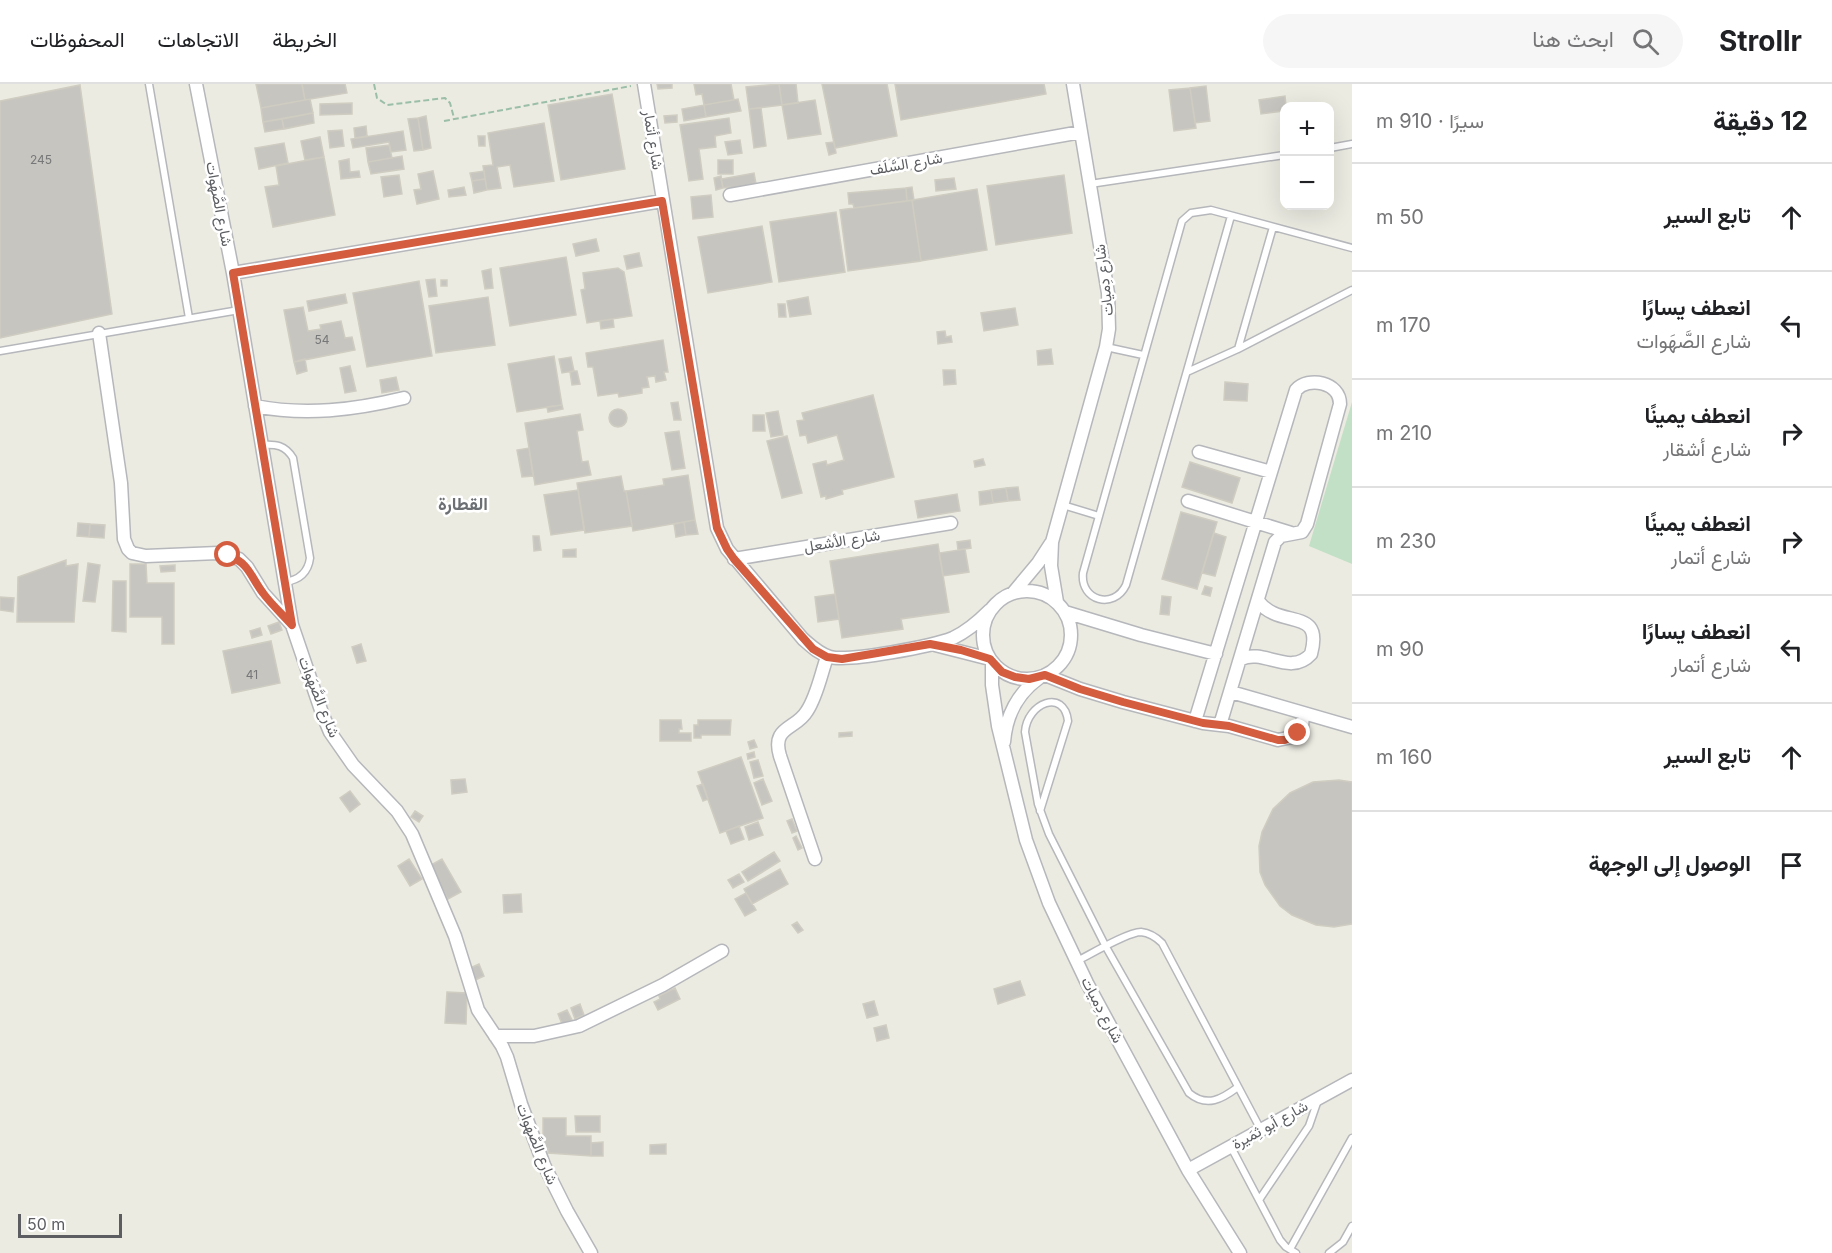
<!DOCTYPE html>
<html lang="ar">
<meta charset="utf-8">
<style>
body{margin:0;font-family:Inter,Vazirmatn,sans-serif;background:#f6f6f6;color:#202124;direction:rtl}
.controls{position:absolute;right:18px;top:18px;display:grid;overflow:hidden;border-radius:12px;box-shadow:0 6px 24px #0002}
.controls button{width:54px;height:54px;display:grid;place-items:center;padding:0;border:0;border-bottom:2px solid #e0e0e0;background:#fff;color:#202124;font:30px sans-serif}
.scale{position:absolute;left:18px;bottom:15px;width:104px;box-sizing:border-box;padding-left:6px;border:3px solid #5b5d61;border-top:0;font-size:16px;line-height:21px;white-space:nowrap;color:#5b5d61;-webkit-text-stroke:4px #fff;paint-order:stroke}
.stop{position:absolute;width:18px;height:18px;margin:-14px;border:4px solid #d45d40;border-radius:50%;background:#fff}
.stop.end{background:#d45d40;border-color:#fff;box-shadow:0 2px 6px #0008}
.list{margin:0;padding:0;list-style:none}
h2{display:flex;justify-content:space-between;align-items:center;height:78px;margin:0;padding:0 24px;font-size:26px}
h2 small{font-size:20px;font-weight:400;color:#757577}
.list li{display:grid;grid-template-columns:39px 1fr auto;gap:18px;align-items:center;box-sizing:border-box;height:108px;padding:0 24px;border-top:2px solid #e0e0e0}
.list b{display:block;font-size:22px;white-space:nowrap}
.list p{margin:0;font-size:20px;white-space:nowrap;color:#757577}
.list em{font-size:20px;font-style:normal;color:#757577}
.icon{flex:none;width:33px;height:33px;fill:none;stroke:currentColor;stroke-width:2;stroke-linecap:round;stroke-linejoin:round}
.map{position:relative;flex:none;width:1352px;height:1169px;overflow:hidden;direction:ltr}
header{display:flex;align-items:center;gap:36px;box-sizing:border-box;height:84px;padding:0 30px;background:#fff;border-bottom:2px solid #e0e0e0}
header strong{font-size:28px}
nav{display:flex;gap:33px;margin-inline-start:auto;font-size:21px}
.search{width:420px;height:54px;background:#f6f6f6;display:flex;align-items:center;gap:15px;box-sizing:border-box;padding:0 21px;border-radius:33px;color:#757577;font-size:22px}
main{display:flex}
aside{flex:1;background:#fff}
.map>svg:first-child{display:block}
</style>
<header>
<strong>Strollr</strong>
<div class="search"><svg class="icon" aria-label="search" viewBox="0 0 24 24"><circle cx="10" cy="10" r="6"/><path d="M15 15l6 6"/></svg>ابحث هنا</div>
<nav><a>الخريطة</a><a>الاتجاهات</a><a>المحفوظات</a></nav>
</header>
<main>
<aside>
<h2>12 دقيقة<small>سيرًا · 910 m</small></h2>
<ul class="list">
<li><svg class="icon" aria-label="ahead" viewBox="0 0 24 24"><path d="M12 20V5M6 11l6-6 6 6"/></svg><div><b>تابع السير</b></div><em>50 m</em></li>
<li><svg class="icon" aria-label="left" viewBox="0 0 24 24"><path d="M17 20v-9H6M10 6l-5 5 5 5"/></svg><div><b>انعطف يسارًا</b><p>شارع الصَّهَوات</p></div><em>170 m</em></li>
<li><svg class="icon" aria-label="right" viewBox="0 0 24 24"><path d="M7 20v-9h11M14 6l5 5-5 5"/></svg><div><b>انعطف يمينًا</b><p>شارع أشقار</p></div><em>210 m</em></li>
<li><svg class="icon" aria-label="right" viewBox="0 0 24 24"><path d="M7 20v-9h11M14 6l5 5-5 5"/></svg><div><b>انعطف يمينًا</b><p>شارع أتمار</p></div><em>230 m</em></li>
<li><svg class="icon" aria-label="left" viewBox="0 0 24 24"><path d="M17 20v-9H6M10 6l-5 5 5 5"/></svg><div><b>انعطف يسارًا</b><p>شارع أتمار</p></div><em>90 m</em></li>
<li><svg class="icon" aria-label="ahead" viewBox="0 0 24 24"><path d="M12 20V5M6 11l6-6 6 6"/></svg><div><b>تابع السير</b></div><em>160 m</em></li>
<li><svg class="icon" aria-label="arrive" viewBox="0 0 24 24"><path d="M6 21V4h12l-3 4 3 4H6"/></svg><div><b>الوصول إلى الوجهة</b></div></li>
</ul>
</aside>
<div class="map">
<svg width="1352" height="1169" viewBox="0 0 1352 1169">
<rect width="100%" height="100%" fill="#ecebe2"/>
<path fill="#c2e0c5" d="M1352,318V480L1309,462Z"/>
<path fill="#c7c5bf" stroke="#cfcdc2" stroke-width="1.5" d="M256,0H302L305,16L261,24Z
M302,0H345L347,9L305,16Z
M657,0H672V4L658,5Z
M694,0H731L734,16L704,21L702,10L696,11Z
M779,0L782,21L749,25L746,3Z
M779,0H796L798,19L782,21Z
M822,0H887L897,52L835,64Z
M895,0H1044L1046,10L901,36Z
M80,1L112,230L0,254V17Z
M1206,2L1210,37L1195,39L1190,4Z
M1190,4L1196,44L1174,47L1169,6Z
M612,10L625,85L561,96L548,21Z
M1285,12L1286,22L1284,27L1261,30L1259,16Z
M310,15L313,29L263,38L261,24Z
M738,15L741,27L706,33L704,21Z
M815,16L821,50L788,55L782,21Z
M352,19V30L320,31V20Z
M704,21L706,33L684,37L682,25Z
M761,24L766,62L754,64L749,25Z
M313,29L314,39L284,45L282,35Z
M677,31V38L665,39L664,32Z
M426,32L431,64L423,66L418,34Z
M418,34L423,66L414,67L408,35Z
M729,34L731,49L715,52L716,63L699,65L703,95L689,97L680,41Z
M282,35L284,45L265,48L263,38Z
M544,39L554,97L514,103L510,81L497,83L501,104L487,106L483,82L493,81L488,49Z
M366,42L367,52L355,54L354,44Z
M342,46L344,62L330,64L328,47Z
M403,47L406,66L391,68L389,58L353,64L351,55Z
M478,52H485V62H479Z
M320,53L324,73L305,76L301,57Z
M740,56L742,69L728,71L725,58Z
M834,58L836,69L829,71L826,59Z
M284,59L288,79L259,85L255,64Z
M389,61L392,74L368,78L366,64Z
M402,72L404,85L371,90L368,78Z
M324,73L335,131L273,143L265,103L279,101L276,82Z
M349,75L350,88L359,87L360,93L341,95L339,77Z
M718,76H733V90H718Z
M433,87L439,115L417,120L414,106L421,105L418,90Z
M484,87L485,95L472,97L470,89Z
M754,89L756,100L731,105L730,103L723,104L721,95Z
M399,91L402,110L384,113L381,93Z
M1064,91L1072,149L996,161L987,102Z
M721,92L723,104L716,106L714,94Z
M954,94L956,105L936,107L935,96Z
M485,95L487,106L474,109L472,97Z
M464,103L466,111L449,113L448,106Z
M912,103L914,116L907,117L906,104Z
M906,104L907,117L854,124L853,120H849L848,109Z
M977,105L987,166L921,177L912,116Z
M711,111L713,133L693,135L691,113Z
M912,116L921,177L848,187L840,126Z
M836,128L845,188L779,198L770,138Z
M762,142L772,198L708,209L698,153Z
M596,155L599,167L576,172L573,160Z
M639,169L642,182L627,185L624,172Z
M566,173L576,231L510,242L500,184Z
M618,184L624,188L632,232L587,239L581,206L585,205L583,189Z
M491,185L493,204L485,205L482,187Z
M435,195L437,212L429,213L426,196Z
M441,196H447V202H441Z
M419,197L432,272L367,283L353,209Z
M345,210L347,219L309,227L307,217Z
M488,213L495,261L436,269L429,222Z
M808,213L811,230L790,233L787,217Z
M778,220H785L786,233H779Z
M303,223L308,247L321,245L320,241L341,237L345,254L352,253L355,266L294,278L284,226Z
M1015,224L1018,241L984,247L981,229Z
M613,235L614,243L601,245L600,237Z
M945,247L946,253L951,252L952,258L938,260L937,248Z
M663,256L668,288H664L666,296L656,298L655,292L647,293L649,303L642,304V309L619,313L618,309L598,312L593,283H588L586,269Z
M1051,265L1053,280L1038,281L1037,267Z
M554,272L562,321L517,328L508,280Z
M571,273L574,287L562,289L559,275Z
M305,275L307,287L297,290L294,278Z
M350,282L356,307L345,309L340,284Z
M943,286H955L956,300L944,301Z
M574,287H577L580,300L572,301L570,288Z
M396,293L399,306L382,309L380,296Z
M1225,298L1248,300L1247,317L1224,316Z
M873,311L894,393L842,406L843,410L826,415V412L821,413L813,380L826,377L827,381L844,376L837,351L808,359L806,351L800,352L797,337L804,336L802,329Z
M678,318L681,336H674L671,319Z
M562,321L563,325L548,328L547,323Z
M609 334a9 9 0 1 1 18 0a9 9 0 1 1-18 0Z
M778,327L783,351L771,353L766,329Z
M580,330L583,346L577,347L582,378L588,377L591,391L535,401L525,339Z
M753,331H764L765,347H753Z
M679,347L685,384L672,386L665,349Z
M787,352L802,409L782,414L767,357Z
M529,364L533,392L522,393L517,366Z
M983,375L985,381L975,383L974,377Z
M1190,378L1240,394L1232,419L1182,403Z
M688,391L695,436L633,447L626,407L664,401L663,395Z
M621,392L624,407H626L632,442L585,449L577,399Z
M1018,403L1020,416L1008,417L1006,404Z
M1006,404L1008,417L993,419L991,406Z
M578,406L584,446L551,451L544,411Z
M991,406L993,419L980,421L979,408Z
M957,410L960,427L918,434L915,417Z
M1181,428L1217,438L1197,505L1162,495Z
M695,436L698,450L686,451L684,438Z
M684,438L686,451L676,453L674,440Z
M78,439L90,440L89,453L77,452Z
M90,440L105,441L104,454L89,453Z
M1214,449L1226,453L1215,492L1202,489Z
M533,452H539L541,466L534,467Z
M970,456L971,464L958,466L957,458Z
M938,460L949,528L901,535L903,545L842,554L830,477Z
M576,465V473H563V466Z
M965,465L969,488L943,492L939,469Z
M66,476V482L78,480L74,538H17L18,493Z
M88,479L100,481L95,518L83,517Z
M130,480H146L147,499H174V560H162V533H130Z
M175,481V487L161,488L160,482Z
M113,497H126V548L112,547Z
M1205,502L1212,504L1210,512L1202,510Z
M835,510L839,535L818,538L815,513Z
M1162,512L1171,513L1169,531L1160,530Z
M0,513L14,514L13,528L0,526Z
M279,538L282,546L271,550L268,542Z
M260,544L262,551L252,554L250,547Z
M271,557L280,599L232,609L223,567Z
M361,560L366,577L357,579L352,563Z
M660,636H681L682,645H679V649H691V657H660Z
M698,636H731L730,651H701V654H694V641H698Z
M852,648V652L839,653V649Z
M754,656L757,663L750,665L748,658Z
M754,668L755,673L748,675L747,670Z
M741,673L763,734L720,749L698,688Z
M758,676L763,692L754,694L750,678Z
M465,695L467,708L452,710L451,696Z
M763,695L772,717L762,721L754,699Z
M1339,696L1352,698V840L1334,843L1316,841L1292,831L1280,822L1265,801L1260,788L1259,762L1262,748L1273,725L1290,709L1313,698Z
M703,700L708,715L703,717L697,702Z
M350,707L360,720L350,728L340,714Z
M415,727L423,732L419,738L411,733Z
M792,735L797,747L792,749L787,737Z
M758,738L763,751L749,756L745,743Z
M739,742L744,755L731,760L726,747Z
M796,752L802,764L798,766L793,754Z
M774,768L780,777L748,797L742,788Z
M409,775L422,795L410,802L398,782Z
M442,775L461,808L448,815L429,782Z
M780,785L788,800L752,820L744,805Z
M739,790L744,798L733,804L728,796Z
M746,809L756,826L745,832L735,815Z
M521,810L522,828L504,829L503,811Z
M797,838L803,846L798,849L792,841Z
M479,880L484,892L473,897L468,885Z
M1020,897L1025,911L998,920L994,905Z
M675,904L680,915L658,926L654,918L660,915L659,912Z
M447,908L467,909L466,940L445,939Z
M874,917L878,931L867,934L863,920Z
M580,920L584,931L575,935L571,924Z
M567,926L572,936L562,940L558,930Z
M886,941L889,954L877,957L874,944Z
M575,1032H600V1048H576Z
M543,1034H566V1052H591V1072L548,1069V1065H543Z
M603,1058V1072H591V1059Z
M666,1060V1070H650V1061Z"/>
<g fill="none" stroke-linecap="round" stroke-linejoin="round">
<g stroke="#b5b7bb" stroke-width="9">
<path id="service" d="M149,0L189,234
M1330,64L1352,60
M1090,100L1284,71
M1231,132L1126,501C1114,526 1080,517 1083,489L1182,137L1191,129L1211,126L1352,164
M1106,263L1143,271
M1238,265L1273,143
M0,267L239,226
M1187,288L1238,265L1352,206
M262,361C276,360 285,361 293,374L310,474C308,489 299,496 285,498
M1063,421L1099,432
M1040,727L1068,637C1064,604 1027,619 1025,648L1038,720L1049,750L1106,863L1189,1009C1207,1024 1222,1015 1238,1003
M1077,877C1091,870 1128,848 1141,848C1150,849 1156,853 1162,859L1261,1046
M1231,1063L1280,1156L1286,1163L1296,1169
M1259,1116L1309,1042L1318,1016
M1290,1165L1352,1054
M1329,1169L1343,1158L1352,1142"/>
</g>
<g stroke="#b5b7bb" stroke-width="15">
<path id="minor" d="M196,0L233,189L292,541L322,629L330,648L353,681L397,727L412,750L455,852L478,926L502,962L507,973L521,1020L544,1081L567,1127L591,1169
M644,0L715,432L717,444L727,465L803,555C811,562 819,570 830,573C850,578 933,562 953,554C968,547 979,537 990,526
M730,111L1081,48
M233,189L662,117
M99,249L121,399L124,455L128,465L132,469L146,472L218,469L239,475L247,483L263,509L292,541
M255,322C305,332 354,326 404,314
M1199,368L1271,388
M1188,417L1291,449
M734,475L951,439
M983 551a44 44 0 1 1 88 0a44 44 0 1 1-88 0Z
M1013,509L1038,479L1051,459
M1057,518L1051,482L1052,458L1106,263L1109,245L1108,209L1073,0
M1065,528L1141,551L1216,570
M935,561L990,575
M1241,575C1264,564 1290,593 1311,570C1324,522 1280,546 1258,517
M992,578V601L998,642L1026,756L1049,819L1087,899L1188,1086L1240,1169
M1045,591L1080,605L1123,618L1203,639L1229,642L1278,656L1292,653L1298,649L1302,643L1303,629
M1231,608L1352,643
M1195,637L1296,306C1308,292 1340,298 1340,320L1307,440L1302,448L1281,452L1275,458L1220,641
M1004,658C1006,632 1018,609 1039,594
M815,775L780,672C771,642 796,646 807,627C817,612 821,590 827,573
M495,952H534L579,942L663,901L722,867
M1188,1086L1352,996"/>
</g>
<path stroke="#9abea8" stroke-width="2" stroke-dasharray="6 3" stroke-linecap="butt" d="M374,0L377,14L387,21L445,14L450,19L454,34
M444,37L631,2"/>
<use href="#service" stroke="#fff" stroke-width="6"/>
<use href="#minor" stroke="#fff" stroke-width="12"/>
</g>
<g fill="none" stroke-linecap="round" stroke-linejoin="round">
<path stroke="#d45d40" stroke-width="8" d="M228,471C250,480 250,492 263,509C271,520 283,531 292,541L233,189L662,117L717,444L727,465L734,475L813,565L827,573L842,575L930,560L961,566L990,575L1002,588L1015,593L1029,595L1045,591L1080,605L1123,618L1203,639L1229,642L1278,656H1285L1298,649"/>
</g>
<g text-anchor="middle" stroke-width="5" stroke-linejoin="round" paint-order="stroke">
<g font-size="12" fill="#767778">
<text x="41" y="80">245</text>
<text x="322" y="260">54</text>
<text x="252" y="595">41</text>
</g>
<g font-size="15" fill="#5b5d61" stroke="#fff">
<text transform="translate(653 56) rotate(81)" y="5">شارع أتمار</text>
<text transform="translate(906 80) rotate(-10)" y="5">شارع السَّلَف</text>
<text transform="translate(219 120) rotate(79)" y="5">شارع الصَّهَوات</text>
<text transform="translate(1104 196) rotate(-97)" y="5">شارع دِميات</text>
<text transform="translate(842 457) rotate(-9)" y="5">شارع الأشعل</text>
<text transform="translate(319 613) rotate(68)" y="5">شارع الصَّهَوات</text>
<text transform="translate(1102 926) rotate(62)" y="5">شارع دِميات</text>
<text transform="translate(1270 1041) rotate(-29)" y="5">شارع أبو ثِمَيرة</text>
<text transform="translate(537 1060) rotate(68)" y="5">شارع الصَّهَوات</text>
</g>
<g font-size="18" font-weight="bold" fill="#6c6f73" stroke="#fff">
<text x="463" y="426">القطارة</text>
</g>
</g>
</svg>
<div class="controls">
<button>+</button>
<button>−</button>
</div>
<div class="scale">50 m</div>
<div class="stop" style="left:228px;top:471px"></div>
<div class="stop end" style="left:1298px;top:649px"></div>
</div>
</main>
